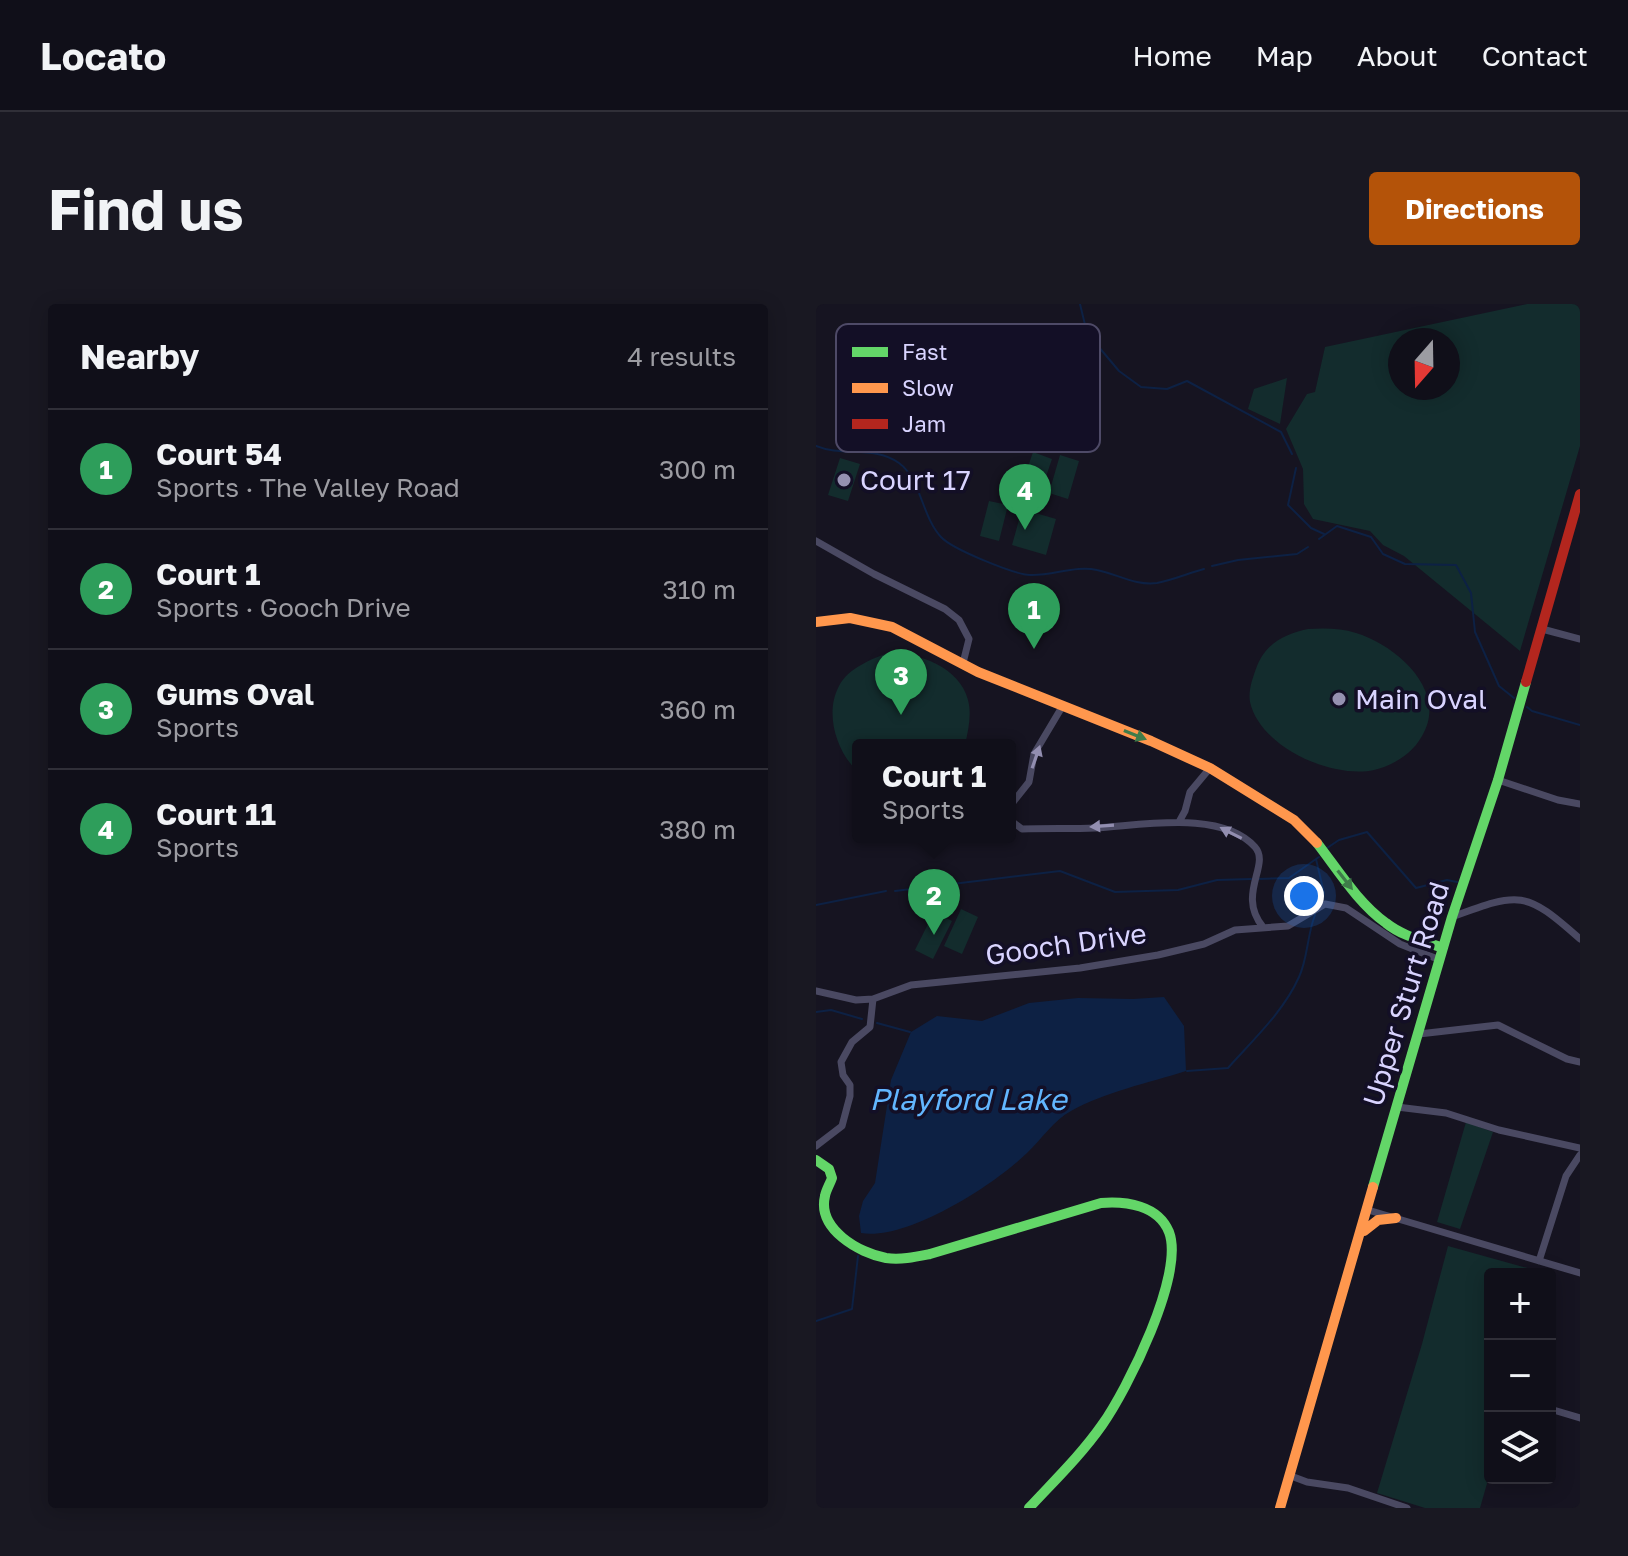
<!DOCTYPE html>
<meta charset="utf-8">
<style>
body{margin:0;font-family:"Golos Text",sans-serif;background:#191822;color:#f1f3f6}
.controls{position:absolute;right:24px;bottom:24px;display:grid;overflow:hidden;border-radius:8px;box-shadow:0 4px 20px #0003}
.controls button{width:72px;height:72px;display:grid;place-items:center;padding:0;border:0;border-bottom:2px solid #302f38;background:#100f19;color:#f1f3f6;font:40px sans-serif}
.compass{position:absolute;left:572px;top:24px;width:72px;height:72px;border-radius:50%;background:#100f19;box-shadow:0 4px 20px #0003;rotate:200deg}
.you{position:absolute;left:488px;top:592px;width:28px;height:28px;margin:-20px;border:6px solid #fff;border-radius:50%;background:#1a73e8;box-shadow:0 0 0 12px #1a73e833}
.badge{display:grid;place-items:center;width:52px;height:52px;border-radius:50%;background:#b45309;color:#fff;font-size:26px;font-weight:700}
.pin{position:absolute;translate:-50% -66px;filter:drop-shadow(0 2px 4px #0008)}
.pin::after{content:'';position:absolute;top:42px;width:28px;height:24px;background:inherit;clip-path:polygon(0 0,100% 0,50% 100%)}
.popup{position:absolute;left:36px;top:435px;width:164px;height:104px;box-sizing:border-box;display:grid;place-content:center;border-radius:8px;background:#100f19;filter:drop-shadow(0 2px 6px #0005);font-size:26px;white-space:nowrap;color:#9c9ca2}
.popup b{font-size:30px;color:#f1f3f6}
.popup::after{content:'';position:absolute;left:50%;top:100%;margin-left:-16px;border:16px solid transparent;border-top-color:#100f19}
.list{margin:0;padding:0;list-style:none}
h2{display:flex;justify-content:space-between;align-items:center;height:104px;margin:0;padding:0 32px;font-size:34px}
h2 small{font-size:26px;font-weight:400;color:#9c9ca2}
.list li{display:grid;grid-template-columns:52px 1fr auto;gap:24px;align-items:center;box-sizing:border-box;height:120px;padding:0 32px;border-top:2px solid #302f38}
.list b{display:block;font-size:30px;white-space:nowrap}
.list p{margin:0;font-size:26px;white-space:nowrap;color:#9c9ca2}
.list em{font-size:26px;font-style:normal;color:#9c9ca2}
.icon{flex:none;width:44px;height:44px;fill:none;stroke:currentColor;stroke-width:2;stroke-linecap:round;stroke-linejoin:round}
.map{position:relative;flex:none;width:764px;height:1204px;overflow:hidden;border-radius:8px}
header{display:flex;align-items:center;gap:48px;box-sizing:border-box;height:112px;padding:0 40px;background:#100f19;border-bottom:2px solid #302f38}
header strong{font-size:38px}
nav{display:flex;gap:44px;margin-inline-start:auto;font-size:28px}
.intro{display:flex;align-items:center;justify-content:space-between;box-sizing:border-box;height:192px;padding:0 48px}
h1{margin:0;font-size:56px}
.button{padding:20px 36px;border-radius:8px;background:#b45309;color:#fff;font-size:28px;font-weight:700}
main{display:flex;gap:48px;padding:0 48px}
aside{flex:1;background:#100f19;border-radius:8px;box-shadow:0 4px 20px #0003}
.map>svg:first-child{display:block}
</style>
<header>
<strong>Locato</strong>
<nav><a>Home</a><a>Map</a><a>About</a><a>Contact</a></nav>
</header>
<div class="intro"><h1>Find us</h1><a class="button">Directions</a></div>
<main>
<aside>
<h2>Nearby<small>4 results</small></h2>
<ul class="list">
<li><span class="badge" style="background:#2e9e5b">1</span><div><b>Court 54</b><p>Sports · The Valley Road</p></div><em>300 m</em></li>
<li><span class="badge" style="background:#2e9e5b">2</span><div><b>Court 1</b><p>Sports · Gooch Drive</p></div><em>310 m</em></li>
<li><span class="badge" style="background:#2e9e5b">3</span><div><b>Gums Oval</b><p>Sports</p></div><em>360 m</em></li>
<li><span class="badge" style="background:#2e9e5b">4</span><div><b>Court 11</b><p>Sports</p></div><em>380 m</em></li>
</ul>
</aside>
<div class="map">
<svg width="764" height="1204" viewBox="0 0 764 1204">
<rect width="100%" height="100%" fill="#161421"/>
<path fill="#132c2d" fill-rule="evenodd" d="M711,0H764V142L704,347L588,252L567,241L554,227L497,215L488,200L487,165L470,125L491,90L499,88L509,43ZM584,36H632V84H584Z
M471,74L464,120L432,105L438,85Z
M217,148L236,155L222,196L203,189Z
M244,151L263,157L252,195L233,189Z
M24,154L44,160L32,197L12,191Z
M173,197L192,201L183,237L164,232Z
M206,205L240,215L230,251L196,241Z
M492,325C508,324 525,324 540,329C580,341 633,387 606,432C596,450 578,461 558,466C516,475 444,443 434,398C432,386 437,373 441,362C450,339 469,330 492,325Z
M74,348C102,349 144,363 152,396C156,411 152,427 149,441H42V468C21,448 8,410 23,382C32,364 56,355 74,348Z
M145,605L162,613L146,650L128,642Z
M118,608L136,617L117,655L99,646Z
M650,818L677,828L644,925L621,918Z
M632,942L722,967L721,970H674V1169L664,1204H609L561,1189L606,1040Z"/>
<path fill="#0d2144" d="M348,693L368,722L370,767C332,779 289,788 255,807C238,816 225,836 211,849C178,881 91,937 45,929L43,912L47,897L59,879L75,776L95,728L121,712L166,717L213,699L262,694L317,695Z"/>
<g fill="none" stroke-linecap="round" stroke-linejoin="round">
<path stroke="#0d2144" stroke-width="2" d="M264,0L271,29L303,67L325,83L351,85L371,77L465,128L476,150
M0,142C26,153 58,141 83,159C105,175 106,213 125,233C136,245 197,270 214,271C237,272 259,261 281,266C301,270 320,282 341,279C357,276 373,269 388,265
M480,164L472,201L495,224L508,230
M503,235L521,222L555,233L567,250L589,260L640,261L655,289L659,328L683,382L698,394
M396,262L422,256L481,250L492,243
M711,403L716,407L764,421
M511,544L523,536L551,528L600,584L631,576L641,578
M503,553L500,555L508,589L505,598
M442,575L473,574L500,555
M79,587L244,567L299,588L362,586L401,576L435,575
M0,601L70,587
M0,708L15,706L46,715
M61,719L94,728
M371,767L412,764C437,736 468,707 483,673C492,654 491,631 499,611
M0,1017L36,1005L42,952"/>
<path stroke="#4a4962" stroke-width="7" d="M0,237L58,270L129,305L143,316L153,335L147,359
M726,325L764,335
M682,476L742,496L764,500
M194,502L213,478L218,450L246,403
M194,516L206,525C231,524 255,525 279,524C323,522 405,505 439,543C455,561 420,590 447,623
M363,518L369,507L374,488L394,464
M636,613C704,588 709,586 764,635
M0,687L40,696L57,695L95,681L264,664L342,651L388,640L419,626L472,622L509,600L530,604L584,640L624,656
M603,730L682,721L751,755L764,758
M581,803L630,809L683,826L764,844
M0,842L26,822L34,792V781L27,771L25,758L36,738L54,723L57,695
M552,906L764,969
M723,957L750,872L764,851
M734,1105L764,1114
M475,1172L491,1178L532,1184L591,1204"/>
<path stroke="#63d668" stroke-width="10" d="M501,539C522,566 542,599 570,619C586,632 608,637 627,644
M0,856L13,865L16,874C14,880 10,886 9,892C1,925 43,949 70,954C85,956 99,953 114,950L285,899C310,897 342,901 353,928C369,970 311,1086 286,1121C265,1151 238,1177 213,1204
M557,883L636,613L682,476L710,378"/>
<path stroke="#ff974d" stroke-width="10" d="M0,318L34,314L76,323L162,368L335,437L394,464L478,516L501,539
M548,927L562,916L580,914
M464,1204L557,883"/>
<path stroke="#b3261e" stroke-width="10" d="M710,378L764,190"/>
</g>
<defs><path id="oneway-solid" d="M-6-.8H1V-3.2L6.5 0L1 3.2V.8H-6Z" transform="scale(2)"/></defs>
<g fill="#3f7c4a">
<use href="#oneway-solid" transform="translate(319 431) rotate(22)"/>
<use href="#oneway-solid" transform="translate(529 576) rotate(52)"/>
</g>
<g fill="#928eb0">
<use href="#oneway-solid" transform="translate(220 453) rotate(-71)"/>
<use href="#oneway-solid" transform="translate(286 522) rotate(176)"/>
<use href="#oneway-solid" transform="translate(415 529) rotate(-153)"/>
</g>
<g fill="#9591b1" stroke="#130f26" stroke-width="3">
<circle cx="28" cy="176" r="8"/>
<circle cx="523" cy="395" r="8"/>
</g>
<g text-anchor="middle" stroke-width="7" stroke-linejoin="round" paint-order="stroke">
<g font-size="28" fill="#d9d4ff" stroke="#130f26" text-anchor="start">
<text x="44" y="186">Court 17</text>
<text x="539" y="405">Main Oval</text>
</g>
<g font-size="28" fill="#d9d4ff" stroke="#130f26">
<text transform="translate(250 640) rotate(-8)" y="10">Gooch Drive</text>
<text transform="translate(590 690) rotate(-73)" y="10">Upper Sturt Road</text>
</g>
<g font-size="30" font-style="italic" fill="#62b6ff" stroke="#130f26">
<text x="152" y="806">Playford Lake</text>
</g>
</g>
<rect x="20" y="20" width="264" height="128" rx="12" fill="#130f26" stroke="#4e4a67" stroke-width="2"/>
<rect x="36" y="43" width="36" height="10" fill="#63d668"/>
<rect x="36" y="79" width="36" height="10" fill="#ff974d"/>
<rect x="36" y="115" width="36" height="10" fill="#b3261e"/>
<g font-size="22" fill="#d9d4ff">
<text x="86" y="56">Fast</text>
<text x="86" y="92">Slow</text>
<text x="86" y="128">Jam</text>
</g>
</svg>
<div class="controls">
<button>+</button>
<button>−</button>
<button><svg class="icon" aria-label="layers" viewBox="0 0 24 24"><path d="M12 4l9 5-9 5-9-5zM3 14l9 5 9-5"/></svg></button>
</div>
<svg class="compass" viewBox="-18 -18 36 36"><path d="M0-13l5 13h-10z" fill="#e53935"/><path d="M0 13l5-13h-10z" fill="#9c9ca2"/></svg>
<div class="you"></div>
<div class="pin badge" style="left:218px;top:345px;background:#2e9e5b">1</div>
<div class="pin badge" style="left:118px;top:631px;background:#2e9e5b">2</div>
<div class="popup"><b>Court 1</b>Sports</div>
<div class="pin badge" style="left:85px;top:411px;background:#2e9e5b">3</div>
<div class="pin badge" style="left:209px;top:226px;background:#2e9e5b">4</div>
</div>
</main>
